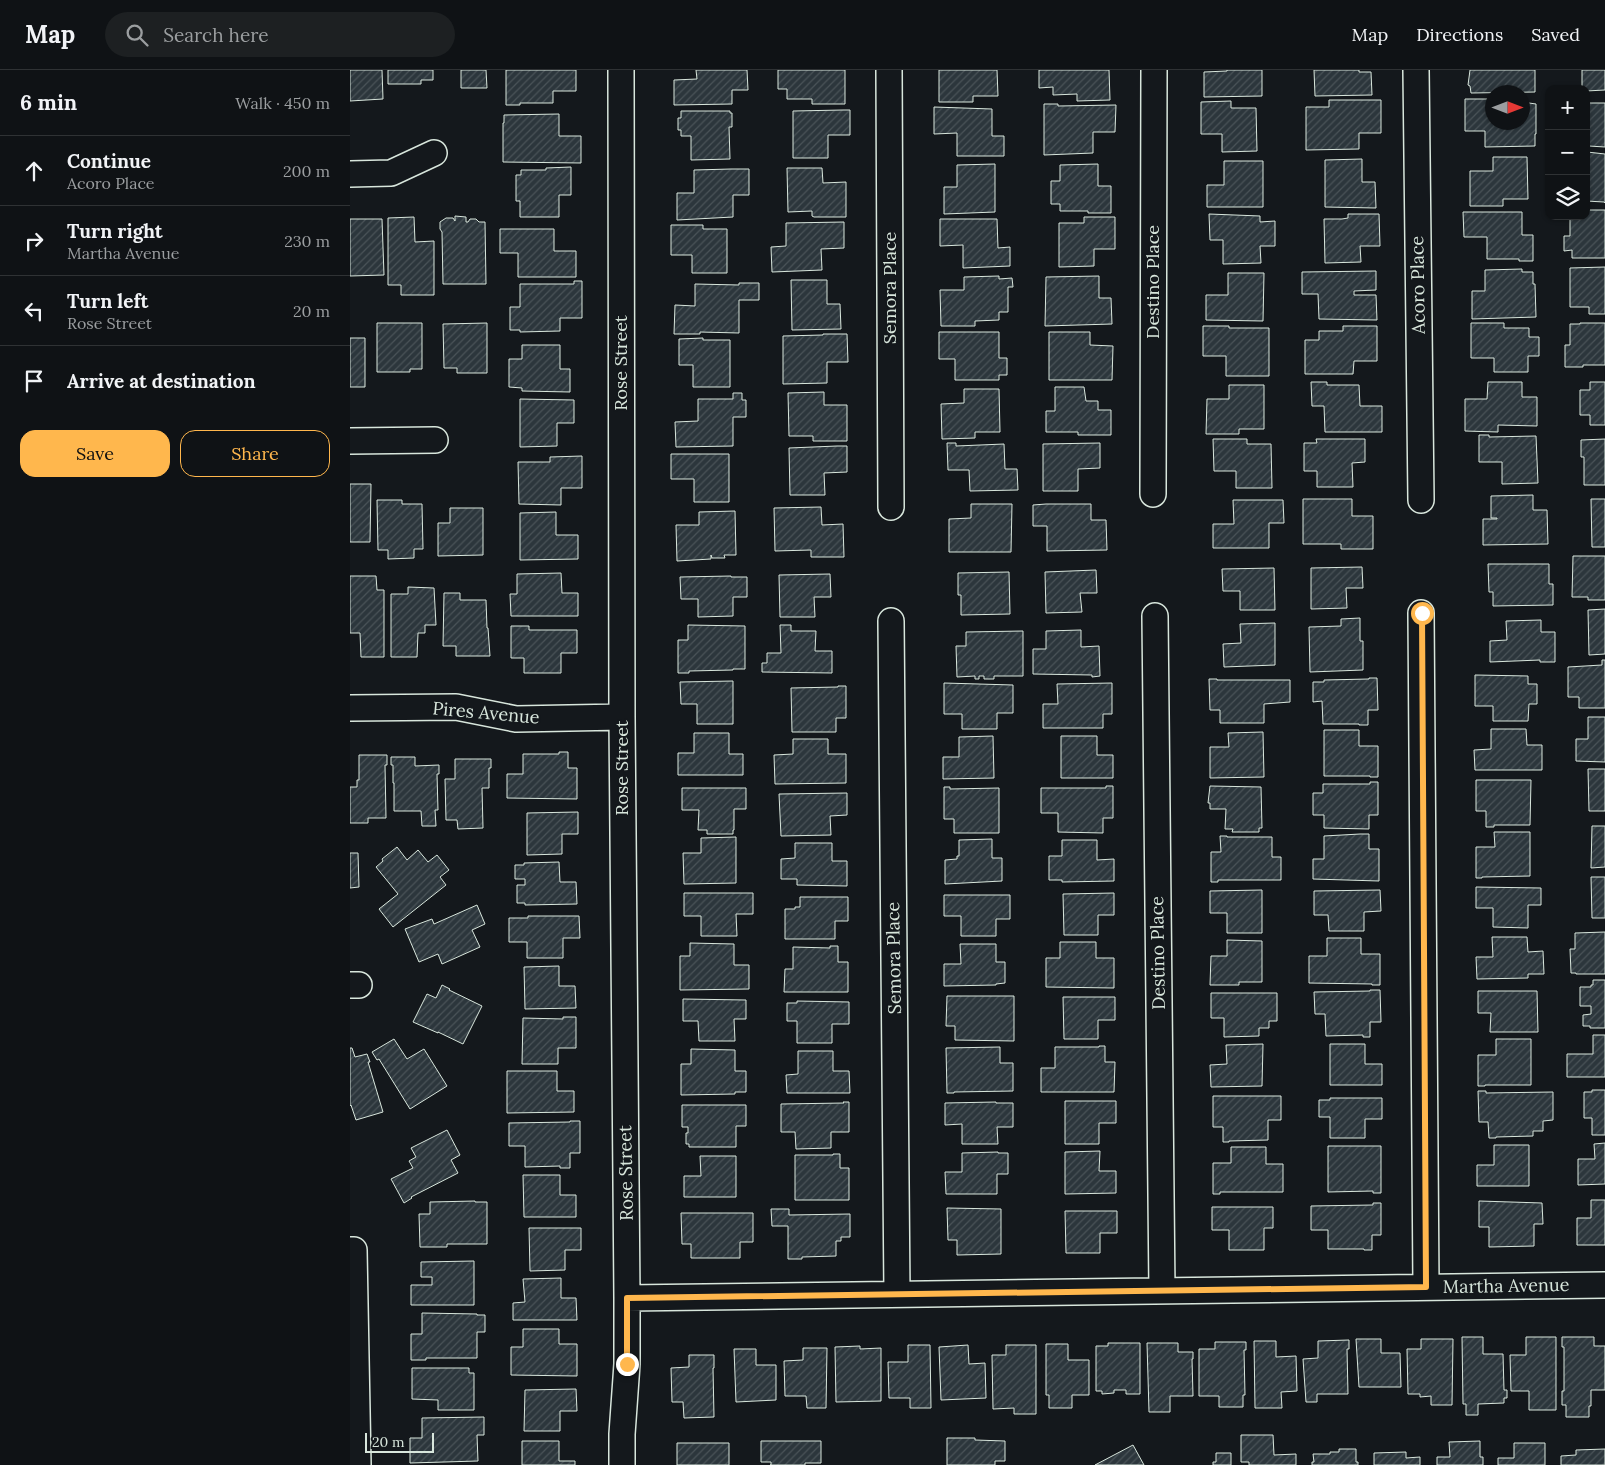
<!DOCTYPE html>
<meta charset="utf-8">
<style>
body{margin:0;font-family:Lora,serif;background:#1d2022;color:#f1f3f6}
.controls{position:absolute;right:15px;top:15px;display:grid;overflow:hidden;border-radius:10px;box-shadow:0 1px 4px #0004}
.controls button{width:45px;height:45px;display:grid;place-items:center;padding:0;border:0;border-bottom:1px solid #2f3234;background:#0f1215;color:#f1f3f6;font:25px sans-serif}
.compass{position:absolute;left:1135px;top:15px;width:45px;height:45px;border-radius:50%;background:#0f1215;box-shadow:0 1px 4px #0004;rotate:90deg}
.scale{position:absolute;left:15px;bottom:12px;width:69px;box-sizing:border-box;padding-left:5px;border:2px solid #d8e6dc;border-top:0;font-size:14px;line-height:18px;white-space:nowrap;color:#d8e6dc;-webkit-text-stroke:4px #14181c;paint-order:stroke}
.stop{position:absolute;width:15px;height:15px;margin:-11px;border:4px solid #ffb74d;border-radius:50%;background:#fff}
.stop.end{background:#ffb74d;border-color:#fff;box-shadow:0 1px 5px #0008}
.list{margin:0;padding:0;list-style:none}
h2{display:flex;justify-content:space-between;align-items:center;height:65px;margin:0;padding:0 20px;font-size:21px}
h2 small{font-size:16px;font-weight:400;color:#9b9ea0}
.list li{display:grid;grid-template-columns:32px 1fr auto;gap:15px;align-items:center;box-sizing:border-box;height:70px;padding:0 20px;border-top:1px solid #2f3234}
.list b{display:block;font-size:19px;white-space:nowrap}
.list p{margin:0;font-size:16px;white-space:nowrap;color:#9b9ea0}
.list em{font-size:16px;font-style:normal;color:#9b9ea0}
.actions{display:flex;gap:10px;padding:15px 20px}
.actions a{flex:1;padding:11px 0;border:1px solid #ffb74d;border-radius:15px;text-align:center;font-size:18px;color:#ffb74d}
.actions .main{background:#ffb74d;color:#111}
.icon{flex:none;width:28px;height:28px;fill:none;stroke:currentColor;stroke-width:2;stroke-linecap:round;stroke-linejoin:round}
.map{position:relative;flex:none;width:1255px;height:1395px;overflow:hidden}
header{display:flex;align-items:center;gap:30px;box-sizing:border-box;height:70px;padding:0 25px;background:#0f1215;border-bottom:1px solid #2f3234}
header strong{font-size:24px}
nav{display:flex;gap:28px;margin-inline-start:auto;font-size:18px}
.search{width:350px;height:45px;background:#1d2022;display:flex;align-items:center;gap:12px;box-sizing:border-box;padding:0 18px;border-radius:28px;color:#9b9ea0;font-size:19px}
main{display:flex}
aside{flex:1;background:#0f1215}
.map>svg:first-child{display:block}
</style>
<header>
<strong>Map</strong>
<div class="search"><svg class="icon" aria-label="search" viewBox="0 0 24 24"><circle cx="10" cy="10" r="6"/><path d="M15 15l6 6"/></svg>Search here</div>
<nav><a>Map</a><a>Directions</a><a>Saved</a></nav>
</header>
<main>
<aside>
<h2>6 min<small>Walk · 450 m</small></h2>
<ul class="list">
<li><svg class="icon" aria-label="ahead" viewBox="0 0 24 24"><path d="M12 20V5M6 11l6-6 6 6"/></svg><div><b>Continue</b><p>Acoro Place</p></div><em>200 m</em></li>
<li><svg class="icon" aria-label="right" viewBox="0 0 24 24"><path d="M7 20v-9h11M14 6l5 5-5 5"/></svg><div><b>Turn right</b><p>Martha Avenue</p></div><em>230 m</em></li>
<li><svg class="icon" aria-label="left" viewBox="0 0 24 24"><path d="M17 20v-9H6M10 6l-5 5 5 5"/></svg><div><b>Turn left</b><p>Rose Street</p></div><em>20 m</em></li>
<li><svg class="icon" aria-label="arrive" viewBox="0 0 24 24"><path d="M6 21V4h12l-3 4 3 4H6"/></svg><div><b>Arrive at destination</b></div></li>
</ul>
<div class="actions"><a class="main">Save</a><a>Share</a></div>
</aside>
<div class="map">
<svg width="1255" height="1395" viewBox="0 0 1255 1395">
<defs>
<pattern id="building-hatch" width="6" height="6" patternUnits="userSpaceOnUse" patternTransform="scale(1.25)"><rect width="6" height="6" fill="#2c363c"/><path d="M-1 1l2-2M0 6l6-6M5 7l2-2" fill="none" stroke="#4a5358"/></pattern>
</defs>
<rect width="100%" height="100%" fill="#14181c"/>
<path fill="url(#building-hatch)" stroke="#d8e6dc" d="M0,0H32L33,29L0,31Z
M38,0H83V10H71V14H38Z
M111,0H136L137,18H111Z
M156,0H226V21H203V33H170V35H156Z
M346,0H397L398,20H382V34L324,35V10L347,9Z
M428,0H495V34H462V29H437V19H428Z
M589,0H647L648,26H623V32H589Z
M689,0H759L760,30L727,31V24L703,25V17L689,18Z
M877,0H912V26L854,27V2L877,1Z
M964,0H1009V2H1021L1022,25L965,26Z
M1120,0H1185V22L1121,23L1120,16L1118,15Z
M1232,0H1255V20L1236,21V19H1232Z
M1115,29H1142V52H1172V32L1186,34V64H1185V76L1135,77V61H1115Z
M979,30H1031V63H1009V79L956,80V37H979Z
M881,31V38H906L907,81L872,82V64H851V32Z
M1239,33H1255V77L1239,76Z
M694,34H708V36L766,35L765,62H743V83L694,85Z
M584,37L642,39V66H654V86H607V63L584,64Z
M493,40H500V65H478V88H443V41Z
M331,41H380V43H382V57H379L380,89L341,90V66H331V60H328V48H331Z
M209,44V66H231V93L153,92V53H154V45Z
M1237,82L1255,84V133L1254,132L1236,131Z
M1143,87H1177L1178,129H1153V136H1120V101H1143Z
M1012,89V112H1025L1026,138L975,137V90Z
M874,91H913V137H857V115H874Z
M645,94V142L594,144V117H607V95Z
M748,94V116H761V143H738V141H710V134H701V111H710V95Z
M221,97V125H209V147H170V131H166V105H171V100H196V98Z
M437,98H472L473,113L496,112V147H464L462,146V141L438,142Z
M381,99H399V125H383V147L327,150V123H344V100Z
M1236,140H1255V188H1222V180L1214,181V166H1220V146H1236Z
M1113,142H1172V165H1183V191H1169V189H1137V167H1114Z
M859,144L910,146V152L925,151V176H910L911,193L873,194V170H860Z
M998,144H1029L1030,176H1010L1011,192L975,193L974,149H992L998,148Z
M105,146L116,147V152H118L120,149H126L129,152H135L136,214H93L92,162L90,159V152L96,148H103L105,151Z
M64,147L65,172L84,171V225H51V215H38V148Z
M734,147H765V179H744V196L709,197V153H734Z
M0,149H32L34,205L0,206Z
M590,149H647L648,178L660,177V196L613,198V175L590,176Z
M494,152V178L471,179L472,200L422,202L421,177L436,176V153Z
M321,155H353V159H377V203H342V185H321Z
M150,159H204V181H226V207H168V183H150Z
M1255,197V244H1239V237H1220V198Z
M1172,199V202H1183V214H1185L1186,247L1122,249V221H1135V200Z
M1026,201V220L1004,221V225H1026L1027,250L969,249L968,224H952V202Z
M878,203H914L913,251L856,250V225H878Z
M649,206V209L662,208L663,217H658V242H649V250L625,251V256H591L590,220H614V207Z
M749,206V228H761L762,254L695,256L696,207Z
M441,210H477V234H490L491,259L442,260Z
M224,211H232V248H210V261L170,262V260H160V237H170V214H224Z
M389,213H409V230H389V263L350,262V264H324L325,235L345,236V214L389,215Z
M27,253H72V299H60V302H27Z
M137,253V303H107V298H94L93,254Z
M1121,253H1154V258H1179V267H1189V286H1178V302H1144V288H1121Z
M1230,253H1255V295H1233V297H1215V275H1220V254H1230Z
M853,256H879V258H919V306H876V286H853Z
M993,256H1027V291H1004L1003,304H955V270H969V261H993Z
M589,262H649V288H657V305H649V310H605V289H589Z
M699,262H740V275L763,276L762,310H699Z
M473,264H497L498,292H477V313L433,314V266L473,265Z
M0,268H15V317H0Z
M353,268V270H380V317H343V295H329V269Z
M172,275H210V299H220V322L172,321V318L159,317V289H172Z
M961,312H977V315H1009L1010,336H1032V362H975L974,336H962Z
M1138,312H1172V327H1187V356L1148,355V362L1115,361V329H1137Z
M1240,312H1255V355H1240V345H1230V320H1240Z
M879,315H914V359H889V364H856L857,329H879Z
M705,317H734L736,331H748V340H761V365H728V362H696V341H705Z
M614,319H649L650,362H625V368L592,369L591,334L614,333Z
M474,322V335H497V371H463V366H439L438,323Z
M383,323H392V330H396V347H383V376L326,377L325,352L348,351V329H383Z
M170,329L224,330V353H207V376L170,377Z
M1129,365H1139V367L1186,366L1188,413L1152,414V392H1129Z
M863,369H897V374H921L922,418H886V401H864Z
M966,369H1015V392L1002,393L1003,417H967V401H954V373H967Z
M1255,369V415H1234V387H1231V370Z
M597,373H606V376L654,374L655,399H667L668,420L620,421L619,400H598Z
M750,373V398L728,399V421H693V374Z
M487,376H497V402L474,403L475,425H440L439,378Z
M321,384H379V432H344V409H321Z
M232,386V418H211V435L169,434L168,392H200V387Z
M0,414H21L20,472H0Z
M1183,425V440H1197L1198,474L1133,475V449H1147V448H1141V426Z
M953,429H1002V446H1023V479H991V474H953Z
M1241,429H1255V477H1242Z
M27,430H52V434H72L73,479H64V488L38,489V480H28Z
M883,430H933L934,453H919V478H863V454H884Z
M621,434H662L661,482H599V449L621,448Z
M696,434H741V450H756L757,480L697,481V456H683V435Z
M471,437L472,455L493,454L494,487H461V480L425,481L424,438Z
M100,438H133V485L88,486V453H100Z
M385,441L386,485H374L375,488H362L361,485V489L327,491L326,455H349V442Z
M206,442V465H228V489L170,490V443Z
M1223,486H1255V530H1238V527H1222Z
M1138,494H1199V514H1203V535L1143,536V522H1139Z
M1012,497L1013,518H996L997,538L961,539V498Z
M924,498L925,540H890V521H873L872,499Z
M746,500L747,523H730L732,542L696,543L695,502Z
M659,502L660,544L611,545V525H608V503Z
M211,503L212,523H228V546H161L160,524H167V504Z
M480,504L481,527H464L465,547H430L429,505Z
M0,506H26L27,520H34V587H11L10,563H0Z
M381,506V507H397V527H383V546L348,547V529H331L330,507Z
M58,517L84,518L86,555H75V563H68L67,587H41V524H58Z
M94,523H110V530H136L137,558H138L140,586H106V576H93Z
M1255,539V584L1239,585L1238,540Z
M1010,548V571H1013V600L960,602L959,557L991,556V549Z
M1191,550V562H1205V592H1190V590L1140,592V571L1157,570L1156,551Z
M925,553V595L874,597L873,574L891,573L890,554Z
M338,555L395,556V599H383V600L339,601V603H328V570H338Z
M430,555H441V561H466L465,581H482V603L412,602V593H417V583H431Z
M161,556H179V560H227V583H211V603H174V588H161Z
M731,560V577L749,576L750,606L742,607V605L683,604V579H696V561Z
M673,561V606H644V609H634V606H629V609H625V606L607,607L606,576H616V562Z
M1252,590H1255V638H1229V627H1218V597L1252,595Z
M1125,605L1178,606V614H1187V634H1179L1178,651H1143V636H1125Z
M1019,608H1027L1028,640H1018V655H1009V654H973L972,631L963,632V612H974V610L1019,609Z
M859,609H867V610H940V632L914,634V653H870V640H860Z
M383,611V654H347V634H331L330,612Z
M594,613L663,615V643H647V659H612V644H594Z
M762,613V644H753V658H693V634H708L707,614Z
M488,616H496V648H486V662H442L441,618L488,617Z
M1238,647H1255V692L1226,691V669H1238Z
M1141,659H1176L1177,675H1192V700H1125L1124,680L1141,679Z
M974,660H1009V676H1028V707H1020V706H974Z
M913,662L914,707L860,708V677H879L878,663Z
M344,663H379V684H393V705H328V683H344Z
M643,666L644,708L593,709V687H609V667Z
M711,666H747V685H763V708H711Z
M443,669H478V684H496V713L425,714L424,685L443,684Z
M209,682H218V698H227V729L157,728V704H173V684H209Z
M9,685H37V695H35L36,748H18V753H0V717H7V710H9Z
M41,687H65V696L89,695V704H87L88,740H85L86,756H72L71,741H44V713H43V695H41Z
M105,689H141V698H139V718H132L133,758L108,759L107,750H96L95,709H105Z
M1238,699H1255V741H1239Z
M1126,710H1181L1180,755H1144V757H1136V741H1126Z
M1020,712H1028V745H1019V759L974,758V745H963V723H973V714H1020Z
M756,716H763V748H753V763L708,762V743H691V718H756Z
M860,716L911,717L912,758H909V762H882L883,759H875L876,739H860V733H858Z
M594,717H600V719L649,718V763H604V749H594Z
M332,718H396V739H384V760H383V764H357V760H348L349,740H332Z
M497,723V745L480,746L481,765L431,766L429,724Z
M228,742V764H212V784L177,785V743Z
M1242,756H1255V797L1241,798Z
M1144,762H1180V806L1132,807V808H1126V777H1145Z
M1010,764H1019V779H1029V811L963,809V789H974V766Z
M870,766H877V767H922V787H931V810H868V812H861V782H871Z
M386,767V813L334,814L333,783H351V768Z
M642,769V788H652V811L595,814V790L607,789V786H609V770Z
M712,770H747V790L764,789V811L712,812V810H699V786H712Z
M445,773H482V791H497V816L447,815V809H431V789L445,788Z
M47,777L57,790L68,780L78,792L87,785L99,800L90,807L96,815L43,857L29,839L48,824L26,797L33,791L32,789Z
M0,783H8L9,817L0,818Z
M209,792L210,812H226L227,834L175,835V833H167V815H175V809H165V795H174V793Z
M1241,807H1255V848H1242Z
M1126,817L1191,818V835H1178V858L1143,857V838H1126Z
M912,820V863H877V843H860V821Z
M1030,820L1031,841L1014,842V861H979L978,845H964V821Z
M334,823H403V844H386L387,866H351V846H334Z
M764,823V845H748V865H714L713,824Z
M594,825H660V849H646V866H611V846H594Z
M450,827H498V851H485V869H435V839H445V837H450Z
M127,835L135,854L122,860L130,877L92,894L88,884L69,892L55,859L82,849L84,854Z
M178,846H229L230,868H213V888H177V872H159V848H178Z
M1255,862V904H1226V903H1221L1220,879H1225V863Z
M1142,867H1177L1178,882L1193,881L1194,904H1178V908L1127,909L1126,887H1143Z
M977,868H1011V884H1030V915H1022V914L959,913V886H977Z
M877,870L912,871V912H889V915H860L861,886H877Z
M710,872H746V888H764V918L696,917V888H710Z
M340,873L384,874V895H399V919L330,920V886H340Z
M610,874H646V892H655V913L646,914V915L594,916V894H611Z
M480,876H488V892H498V922H434L435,899H443V877L480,878Z
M209,896V916H225L226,938L175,939L174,897Z
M1243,910H1255V958H1240V956H1233V945L1241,944V936H1230V917H1241V915H1243Z
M92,915L100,919L99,920L132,936L113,974L88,962V963L63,952L77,924L86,928Z
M1020,920H1030L1031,952H1020V967H1013V965L976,966L975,944H965L964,922L1020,921Z
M1128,921H1187L1188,962H1140L1141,943H1128Z
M861,923H927V951H919V958H909V966L874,967V948H861Z
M597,926H664V971L605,970V956H596Z
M713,927H765V950H748V969H714Z
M333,929L396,930V949H384L385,971H349L348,951H333Z
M447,931L499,932V954H482V973H447V951H437V933H447Z
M213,947H226V978H208V994H172L173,948L213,949Z
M1243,965H1255V1007H1217V984H1243Z
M44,969L57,989L74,979L97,1016L60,1039L29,989L27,990L22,982Z
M1146,969H1181V1015H1135V1016H1128V985H1146Z
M913,974L912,1016L861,1017L860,995L877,994L876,975Z
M980,974H1015V994H1032V1015H980Z
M749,976H755V992H765L764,1022H691V998H705V977H749Z
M650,977V993H663V1021L604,1022V1023H597L596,978Z
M0,978H2L5,987L17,984L20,992H18L33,1042L6,1050L1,1035L0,1036Z
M341,979L385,980V1001H396V1022H385V1024L331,1025V994H341Z
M448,981H483V1001H499L500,1023H437L436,1005L448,1004Z
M157,1001H207V1021H224V1042L157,1043Z
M1242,1020H1255V1065H1242V1048H1234V1022H1242Z
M1128,1021H1136V1023L1203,1022V1050L1193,1051V1061H1183V1066L1146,1067V1068H1139L1138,1052H1129Z
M863,1026H931V1050H918V1070L879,1071V1072H873V1057H863Z
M980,1028H1032V1049H1015V1068H980V1047H969V1030H980Z
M715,1031H766V1053H749V1074H715Z
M493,1032H499V1062H481V1078L446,1079L445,1062H431V1034L494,1033Z
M646,1032V1033H663V1057H647L648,1074H612V1054L595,1055V1033Z
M332,1035H396V1056H386V1077H339V1074H336V1063H338V1057H332Z
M220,1051H230V1083H220V1098H210V1096L175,1097V1076H159V1053L220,1052Z
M97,1060L110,1085L101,1090L108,1103L61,1127L62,1128L54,1133L41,1109L63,1098L59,1091L66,1087L61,1078Z
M1255,1073V1114L1228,1115V1089H1245L1244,1074Z
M1144,1075H1179V1116H1127V1095H1144Z
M978,1076H1031V1123H1023V1121L978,1122Z
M881,1077H916V1094H933V1122H870V1124H863V1093H881Z
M750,1081L749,1101H766V1123L715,1124V1082Z
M648,1082V1083H658V1104H647V1124H596L595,1102H612V1083Z
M483,1084H490V1098H499V1130H445V1085H483Z
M350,1086H386V1127H334V1106H351Z
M173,1105H210V1125H226V1147H174Z
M1241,1130H1255V1175H1227V1148H1241Z
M125,1131V1132H137V1174H97V1177H70L69,1144H80V1132Z
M1129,1131L1192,1133L1193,1154H1184V1176L1139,1177V1157H1129Z
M1023,1133H1031V1165H1022V1180H1014V1179H978V1160H961V1136L1023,1135Z
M862,1137H923V1158H914V1180H879V1160H862Z
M597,1138L651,1139V1184L607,1185V1170H598Z
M421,1139H439V1145L500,1144V1167H491V1171H486V1186L452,1187V1189H438V1156H422Z
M715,1141H767V1163H750V1183H716Z
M331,1143H403V1172H390V1188H341V1174H332Z
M179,1158H231V1180H215V1200L180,1201Z
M124,1191V1235H61V1215H82V1207H71V1192Z
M211,1208V1228H226L227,1250H163V1233L175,1232L173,1209Z
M72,1243L127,1244V1245H135V1262H127V1288H76V1290H61V1264H72Z
M173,1259H209V1274H227V1306L161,1305V1277H173Z
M1112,1267H1133V1284H1153L1154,1320H1157V1328H1154V1333L1128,1334V1345H1116V1334H1113Z
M1176,1267H1206V1340H1179V1321H1161L1160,1285H1176Z
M1212,1267H1244V1276H1255V1320H1241V1336H1239V1347H1216V1335H1212V1321H1214V1277H1212Z
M1006,1269H1031V1283H1050L1051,1317H1009Z
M1071,1269H1103L1102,1335H1081V1326L1070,1327V1324H1058L1057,1279H1071Z
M999,1270V1279H997L998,1324H967V1332H956L953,1289L968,1288V1271Z
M904,1271H926V1287L946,1286L947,1321L931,1322L932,1338H905Z
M865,1272H896V1280H894L895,1325H893V1337H869V1326H849V1279H865Z
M758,1273H790V1324H776V1320H764V1323L752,1324V1321H746V1276H758Z
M797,1273H828V1282H843V1289H842L843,1326H820V1342H799Z
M696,1274H718V1290H739V1325H722V1338H699V1325H696Z
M558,1275H580L581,1338H560V1328H539L538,1292H558Z
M618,1275L619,1294L635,1293L636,1328L591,1330L589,1277Z
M656,1275H686V1344H664V1338L643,1339L642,1285H656Z
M510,1276V1279L531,1278V1331L486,1332L485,1277Z
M453,1278H477L476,1338H457L456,1326H435L434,1291L453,1290Z
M384,1279H406V1295H426V1330L386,1332Z
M339,1285H364V1298H363L364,1347L334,1348L333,1332H322L321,1298L339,1297Z
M62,1298H119V1303H124V1340H88V1330L62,1329Z
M226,1319L227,1341H210V1361H174L175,1320Z
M134,1347V1365H127L128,1391L60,1393V1368H72V1348Z
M891,1365H923L924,1385L946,1384V1395H899V1392H891Z
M597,1368H625V1370L655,1371V1391H645V1395H597Z
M172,1371H209V1391H225V1395H172Z
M411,1371H471V1393H455V1395H420H421V1392H411Z
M1130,1371V1387H1133V1395H1087V1387H1100L1099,1372Z
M327,1373H379V1395H327Z
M1164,1373H1195V1395H1148V1388H1164Z
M783,1375L794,1395H745Z
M989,1379H1006V1392H1008V1395H962V1392H964L963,1384H980V1382H989Z
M1255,1379V1395H1211V1386L1226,1385V1380Z
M1056,1382V1388L1070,1387V1395H1024V1383Z
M866,1383H881V1395H863V1392H866Z"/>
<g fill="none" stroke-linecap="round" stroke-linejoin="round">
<g stroke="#d8e6dc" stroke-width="28">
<path id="minor" d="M271,0L272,647L277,1228V1294L272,1364V1395
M539,0L541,437
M1066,0L1071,430
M0,104L41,103L84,83
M0,371L85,370
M803,424L804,0
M1071,543L1076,1217
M805,546L812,1221
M541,551L547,1224
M0,638L106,637L166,649L272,647
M0,915H9
M0,1180H4L8,1395
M277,1228L1255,1215"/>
</g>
<use href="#minor" stroke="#14181c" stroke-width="25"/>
</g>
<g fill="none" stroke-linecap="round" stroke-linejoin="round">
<path stroke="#ffb74d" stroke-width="6" d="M277,1294V1228L1076,1217L1072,543"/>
</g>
<g text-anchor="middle" stroke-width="4" stroke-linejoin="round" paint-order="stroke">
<g font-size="18" fill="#d8e6dc" stroke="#14181c">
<text transform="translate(803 212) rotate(-90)" y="6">Destino Place</text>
<text transform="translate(1068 215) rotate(-91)" y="6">Acoro Place</text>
<text transform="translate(540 218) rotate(-90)" y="6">Semora Place</text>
<text transform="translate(271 293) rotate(-90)" y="6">Rose Street</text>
<text transform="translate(136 643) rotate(5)" y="6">Pires Avenue</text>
<text transform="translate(272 698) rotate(-90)" y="6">Rose Street</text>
<text transform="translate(808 883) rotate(-91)" y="6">Destino Place</text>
<text transform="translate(544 888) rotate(-91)" y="6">Semora Place</text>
<text transform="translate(276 1103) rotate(-91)" y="6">Rose Street</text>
<text transform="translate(1156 1216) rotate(-1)" y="6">Martha Avenue</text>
</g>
</g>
</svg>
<div class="controls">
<button>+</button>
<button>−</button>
<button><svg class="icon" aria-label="layers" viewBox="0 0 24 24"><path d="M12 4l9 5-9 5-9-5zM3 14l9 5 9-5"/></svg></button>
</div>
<svg class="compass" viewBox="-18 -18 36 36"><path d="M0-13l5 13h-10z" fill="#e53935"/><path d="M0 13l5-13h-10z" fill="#9b9ea0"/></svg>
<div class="scale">20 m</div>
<div class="stop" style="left:1072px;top:543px"></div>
<div class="stop end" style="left:277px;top:1294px"></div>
</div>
</main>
